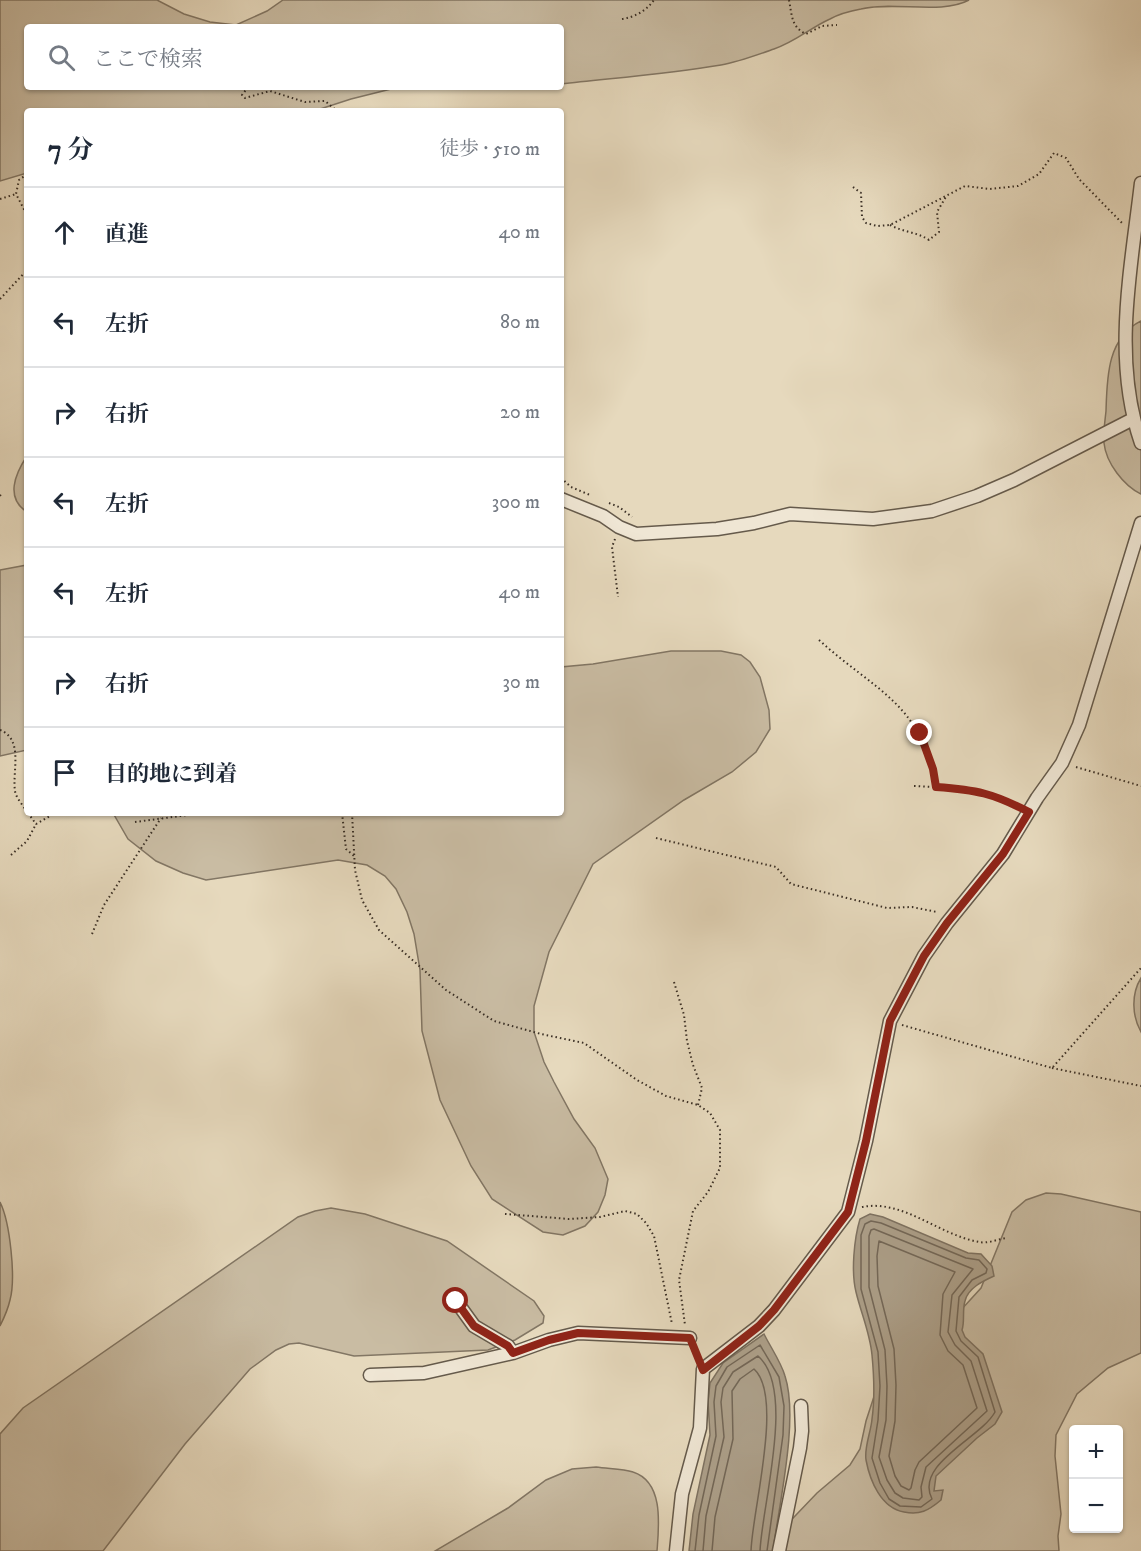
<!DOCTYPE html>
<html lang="ja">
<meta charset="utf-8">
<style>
body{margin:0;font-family:"IM FELL DW Pica","Noto Serif JP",serif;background:#f2f2f3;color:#1f2937}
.controls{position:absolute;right:18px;bottom:18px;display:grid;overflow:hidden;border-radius:6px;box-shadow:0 2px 4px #0004}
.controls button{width:54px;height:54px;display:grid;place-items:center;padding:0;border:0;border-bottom:2px solid #e0e1e3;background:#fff;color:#1f2937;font:30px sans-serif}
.stop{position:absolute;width:18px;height:18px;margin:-14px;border:4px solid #8f2418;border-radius:50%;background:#fff}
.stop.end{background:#8f2418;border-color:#fff;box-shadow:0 2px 6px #0008}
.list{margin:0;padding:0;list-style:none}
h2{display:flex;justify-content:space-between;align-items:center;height:78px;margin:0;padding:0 24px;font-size:26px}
h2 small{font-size:20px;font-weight:400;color:#747a83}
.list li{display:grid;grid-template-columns:39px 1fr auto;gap:18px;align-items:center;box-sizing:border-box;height:90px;padding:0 24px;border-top:2px solid #e0e1e3}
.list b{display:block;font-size:22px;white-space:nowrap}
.list em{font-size:20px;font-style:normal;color:#747a83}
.icon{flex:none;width:33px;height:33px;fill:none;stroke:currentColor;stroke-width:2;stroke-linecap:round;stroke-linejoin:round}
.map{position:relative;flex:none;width:1141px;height:1551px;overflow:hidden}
.search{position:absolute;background:#fff;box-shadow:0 2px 4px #0004;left:24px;top:24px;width:540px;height:66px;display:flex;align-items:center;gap:15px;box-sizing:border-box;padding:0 21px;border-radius:6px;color:#747a83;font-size:22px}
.panel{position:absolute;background:#fff;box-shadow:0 2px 4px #0004;left:24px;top:108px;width:540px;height:708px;border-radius:6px}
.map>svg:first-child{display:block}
</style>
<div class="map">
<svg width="1141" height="1551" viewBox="0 0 1141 1551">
<rect width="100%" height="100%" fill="#e6d9bd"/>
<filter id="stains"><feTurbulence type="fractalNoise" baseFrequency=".00333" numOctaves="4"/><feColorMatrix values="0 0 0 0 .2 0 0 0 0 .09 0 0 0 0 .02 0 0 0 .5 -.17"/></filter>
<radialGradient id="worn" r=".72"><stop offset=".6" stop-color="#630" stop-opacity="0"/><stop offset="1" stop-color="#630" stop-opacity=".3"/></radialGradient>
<path fill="#c9bca3" stroke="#827664" stroke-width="1.5" d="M0,0H157L184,14L210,22L236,25L267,11L283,0H969C941,15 894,1 861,9C850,11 839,14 830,19C810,28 795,42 774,49C757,55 738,62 721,65C668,74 614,78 561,84V27H27V87H399L351,99L314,111H27V173L0,181Z
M1141,321V494C1124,486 1106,463 1104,443C1103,433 1105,421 1106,411C1107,378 1107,338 1141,321Z
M27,456V512C5,498 15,474 27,456Z
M27,565V750L0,756V570Z
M671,651H721L741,655L750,662L760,677L769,710L770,729L756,752L732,772L684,800L593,864L549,952L534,1006V1032L544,1062L554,1082L574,1119L595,1148L608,1179L605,1195L598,1212L585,1226L563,1235L543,1232L492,1199L471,1166L440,1100L422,1031L420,970L414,934L407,912L396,889L385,876L367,865L338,860L206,880L183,873L156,861L128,839L113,813H561V667L593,664Z
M1141,978V1032C1132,1016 1131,994 1141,978Z
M1046,1193L1061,1194L1141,1212V1353L1108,1368L1077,1394L1056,1435L1055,1456L1061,1514L1058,1536L1059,1551H773L774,1538L817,1493L850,1465L860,1449L866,1421L883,1369L961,1310L981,1288L1012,1212L1026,1200Z
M0,1202C10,1222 16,1278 10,1300C8,1309 4,1318 0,1326Z
M331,1208L365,1214L447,1241L534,1301L544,1316L543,1323L515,1340L488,1350L354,1356L299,1343L289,1344L276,1350L250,1369L185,1444L103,1551H0V1434L23,1408L298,1217L315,1211Z
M596,1467C608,1469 622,1468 633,1472C664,1482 659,1525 657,1551H435L508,1508L546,1480L572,1469Z"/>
<path fill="#ac9f89" stroke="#7e7261" stroke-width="1.5" d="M870,1214L883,1217L968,1253L981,1254L992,1266L994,1276C983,1281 968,1288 965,1301C962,1311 965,1321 962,1330L965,1337L983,1354L1002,1412L995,1424L977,1438L936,1476L934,1491L943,1490L941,1500C928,1511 920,1515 904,1512C881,1508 870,1481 866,1460C864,1447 871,1432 872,1419C875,1398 874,1376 872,1355C870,1333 861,1313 856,1292C851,1272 854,1239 860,1219Z
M764,1334C771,1348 781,1362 785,1376C799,1419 779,1504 773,1551H689L693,1514L710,1435L708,1402L710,1383L723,1363Z"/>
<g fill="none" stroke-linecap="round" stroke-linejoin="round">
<path stroke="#736757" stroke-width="1.5" d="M871,1221L881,1223L966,1258L979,1260L987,1269L986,1273L972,1280L959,1297L956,1331L961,1341L978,1357L995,1412C981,1438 914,1464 932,1499L921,1507L900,1506L889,1499L880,1483L872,1458L878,1420L880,1386L878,1352L861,1289V1235L865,1224Z
M874,1229L973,1269L952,1295L948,1332L955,1345L971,1361L987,1411L926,1467L921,1487L922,1497L919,1500L903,1498L895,1493L887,1480L879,1457L886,1420L887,1386L885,1350L869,1287V1236L871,1230Z
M879,1241L955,1272L943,1294L940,1335L948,1351L963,1365L977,1408L919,1462L915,1470L911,1488L909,1490L901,1486L895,1476L889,1456L895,1421L896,1385L894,1349L878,1286L877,1256Z
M695,1551L699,1515L716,1436L714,1402L716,1386L727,1367L760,1345L779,1377L784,1406L783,1435L767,1551
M703,1551L706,1516L724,1437L721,1402L723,1388L733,1372L758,1356C796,1389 762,1504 760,1551
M712,1551L715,1517L733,1439L732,1391L740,1379L754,1369C784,1396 752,1511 751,1551"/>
<g stroke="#655a4b" stroke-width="15">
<path id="street" d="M1141,183C1131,269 1112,359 1141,443
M561,499L603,516L619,527L636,534L717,529L754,523L790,514L873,519L932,511L977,496L1014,480L1133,419
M456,1301L474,1326L508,1346L513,1353
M370,1375L424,1373L513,1353L549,1340L578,1333L690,1338
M676,1551L682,1494L700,1428L703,1369L759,1326L774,1310L848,1212L866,1141L890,1021L924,956L947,923L1003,854L1037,798L1062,763L1079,725L1141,523
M779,1551L800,1448L802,1431L801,1406"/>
</g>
<path stroke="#3a2f25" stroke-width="2" stroke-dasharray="1.5 3" stroke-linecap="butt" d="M789,0C792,15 791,27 806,34L822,26L837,25
M622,19C635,17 646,11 654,0
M248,87L242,95L245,98L270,91L305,102L325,101L337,111
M27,174L19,180L16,194L27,215
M853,187L861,193L862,217L866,223L877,226L890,225L965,186L990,189L1018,186L1039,174L1054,153L1066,158L1079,179L1122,223
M0,199L16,194
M890,225C903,232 917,232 929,240L939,232L937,212L947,195
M0,299L27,270
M561,478L571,487L590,495
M0,496L1,494
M609,503L619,507L632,517
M615,539L612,547L618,597
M819,640C875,691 922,703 936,787
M0,730C24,739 12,772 15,791C16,798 23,805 27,812
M1076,767L1141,786
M914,786C952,788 983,788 1018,806
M28,813L36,824L55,813
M342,813L346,849L354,856
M352,813L355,870L362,900L379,930L446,990L494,1021L541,1034L584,1043L637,1080L666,1096L698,1105L710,1113L720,1130V1168L708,1192L693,1211L679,1280L685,1325
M135,822L203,813
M656,838L776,867L791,884L887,908L912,907L937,912
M11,855L27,841L36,824
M92,934L104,905L161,818
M674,982L684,1015L687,1041L693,1065L702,1088L698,1105
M902,1025L1052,1068L1141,968
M1052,1068L1141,1086
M862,1207C903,1199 939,1235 979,1242C987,1244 998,1239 1007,1238
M505,1214L569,1219L600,1217L625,1211L637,1214L646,1223L654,1236L672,1324"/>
<use href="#street" stroke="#efe6d4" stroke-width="12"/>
</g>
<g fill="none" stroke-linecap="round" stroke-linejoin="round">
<path stroke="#8f2418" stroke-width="8" d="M456,1301L474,1326L508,1346L513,1353L549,1340L578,1333L690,1338L703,1370L759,1326L774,1310L848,1212L866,1141L890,1021L924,956L947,923L1003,854L1029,812C992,793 977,790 936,787L933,769L920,733"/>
</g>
<rect width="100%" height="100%" filter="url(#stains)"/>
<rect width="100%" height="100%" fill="url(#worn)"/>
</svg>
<div class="controls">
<button>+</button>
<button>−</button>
</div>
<div class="stop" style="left:456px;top:1301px"></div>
<div class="stop end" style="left:920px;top:733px"></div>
<div class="search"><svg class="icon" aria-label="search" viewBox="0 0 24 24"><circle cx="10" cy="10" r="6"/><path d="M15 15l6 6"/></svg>ここで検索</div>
<section class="panel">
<h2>7 分<small>徒歩 · 510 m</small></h2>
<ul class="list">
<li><svg class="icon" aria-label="ahead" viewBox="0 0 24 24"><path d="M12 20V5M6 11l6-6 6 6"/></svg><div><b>直進</b></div><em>40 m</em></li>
<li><svg class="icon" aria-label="left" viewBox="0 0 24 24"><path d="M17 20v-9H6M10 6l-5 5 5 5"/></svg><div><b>左折</b></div><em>80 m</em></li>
<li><svg class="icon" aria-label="right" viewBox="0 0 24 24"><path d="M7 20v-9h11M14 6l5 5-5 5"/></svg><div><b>右折</b></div><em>20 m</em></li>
<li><svg class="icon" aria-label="left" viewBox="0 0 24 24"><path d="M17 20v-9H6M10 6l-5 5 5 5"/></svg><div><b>左折</b></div><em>300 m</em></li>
<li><svg class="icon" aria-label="left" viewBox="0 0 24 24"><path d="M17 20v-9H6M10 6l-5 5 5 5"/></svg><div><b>左折</b></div><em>40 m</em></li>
<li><svg class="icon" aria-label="right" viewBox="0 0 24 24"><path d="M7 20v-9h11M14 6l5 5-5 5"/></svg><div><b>右折</b></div><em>30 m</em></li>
<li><svg class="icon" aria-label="arrive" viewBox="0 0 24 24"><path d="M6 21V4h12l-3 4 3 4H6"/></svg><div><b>目的地に到着</b></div></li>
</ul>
</section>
</div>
